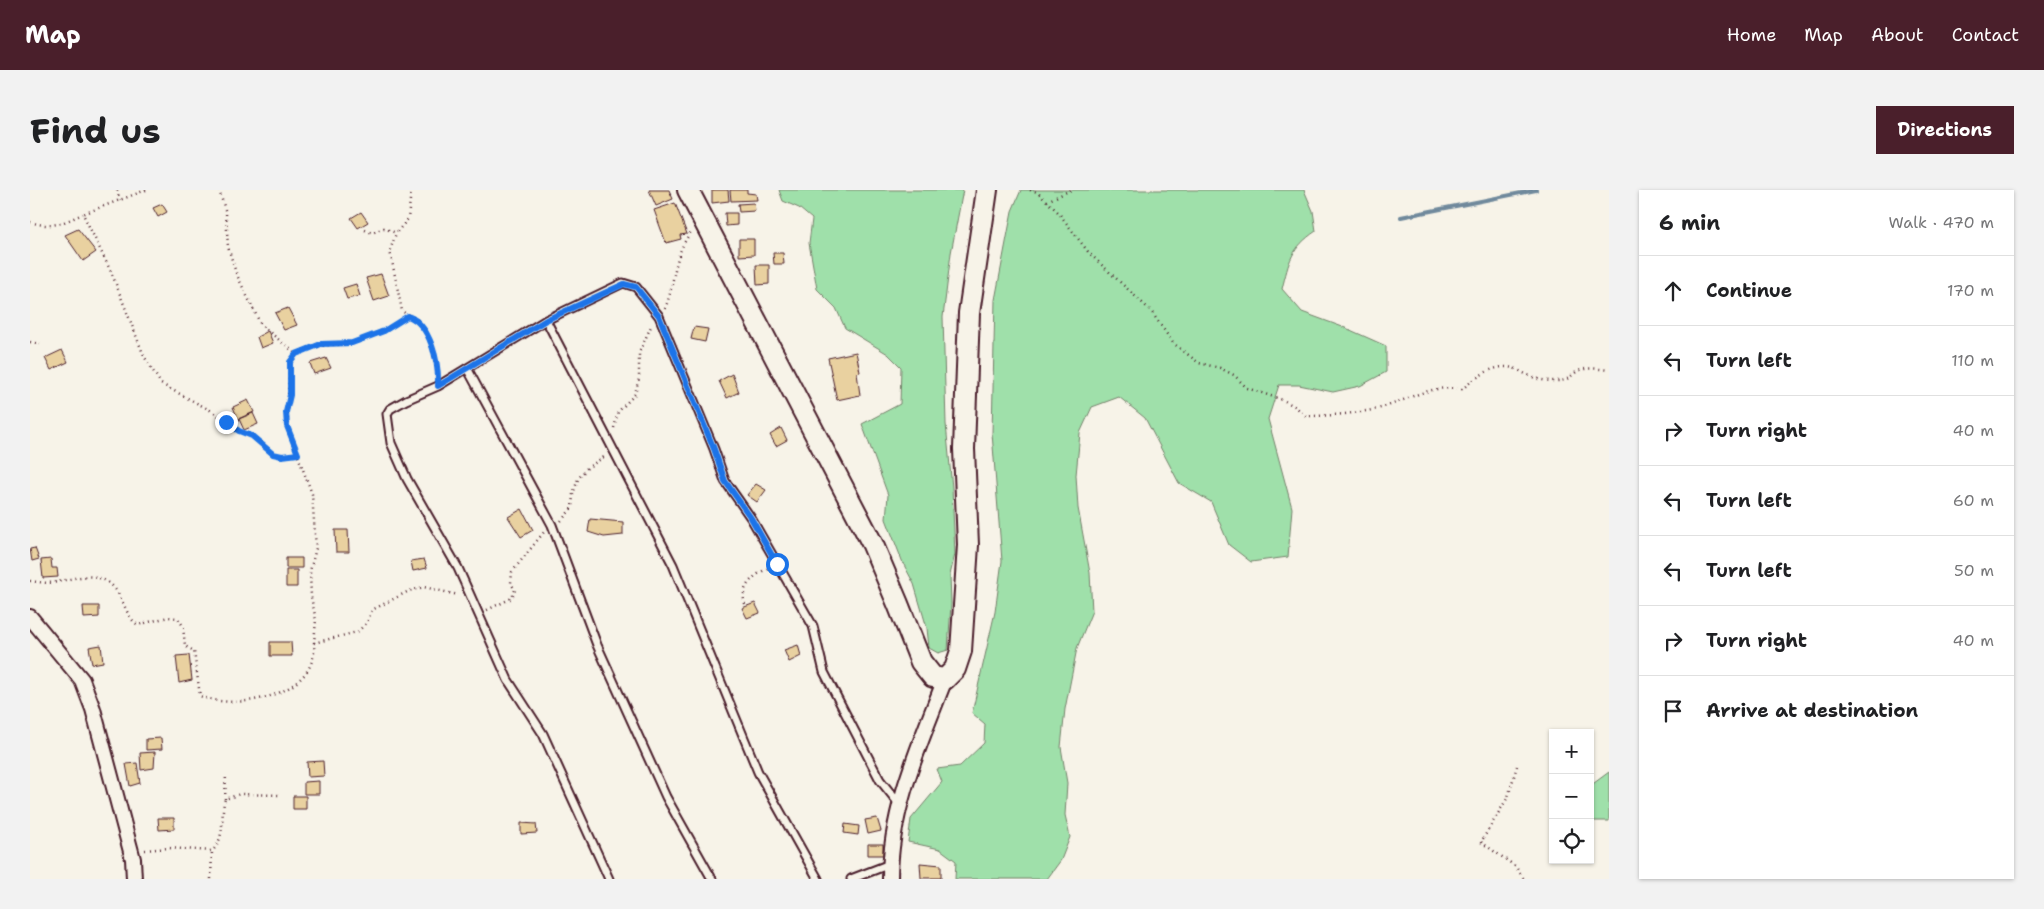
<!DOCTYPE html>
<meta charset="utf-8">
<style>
body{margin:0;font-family:"Shantell Sans",sans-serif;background:#f2f2f2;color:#202124}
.controls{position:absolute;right:15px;bottom:15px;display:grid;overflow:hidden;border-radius:0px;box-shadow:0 1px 4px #0004}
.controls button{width:45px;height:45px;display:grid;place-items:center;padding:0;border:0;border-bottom:1px solid #e0e0e0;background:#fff;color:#202124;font:25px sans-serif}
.stop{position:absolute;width:15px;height:15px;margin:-11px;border:4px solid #1a73e8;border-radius:50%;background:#fff}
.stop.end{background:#1a73e8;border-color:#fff;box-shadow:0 1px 5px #0008}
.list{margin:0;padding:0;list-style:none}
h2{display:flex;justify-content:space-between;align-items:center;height:65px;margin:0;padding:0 20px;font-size:21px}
h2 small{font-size:16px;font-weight:400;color:#757577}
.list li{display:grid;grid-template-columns:32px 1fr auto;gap:15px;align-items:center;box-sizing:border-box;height:70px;padding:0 20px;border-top:1px solid #e0e0e0}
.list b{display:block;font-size:19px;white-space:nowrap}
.list em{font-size:16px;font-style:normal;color:#757577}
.icon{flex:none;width:28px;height:28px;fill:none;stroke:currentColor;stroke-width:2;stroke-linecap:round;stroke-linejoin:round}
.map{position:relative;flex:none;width:1579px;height:689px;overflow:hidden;border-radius:0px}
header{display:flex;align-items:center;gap:30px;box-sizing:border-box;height:70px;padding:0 25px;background:#4a1f2b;color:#fff}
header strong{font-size:24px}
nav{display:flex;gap:28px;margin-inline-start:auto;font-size:18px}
.intro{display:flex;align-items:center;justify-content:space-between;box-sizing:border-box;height:120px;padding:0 30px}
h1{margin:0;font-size:35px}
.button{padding:12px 22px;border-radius:0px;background:#4a1f2b;color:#fff;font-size:18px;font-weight:700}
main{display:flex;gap:30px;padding:0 30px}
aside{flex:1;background:#fff;border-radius:0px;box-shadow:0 1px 4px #0004}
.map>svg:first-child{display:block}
</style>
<header>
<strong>Map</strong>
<nav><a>Home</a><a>Map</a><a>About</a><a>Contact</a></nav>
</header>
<div class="intro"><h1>Find us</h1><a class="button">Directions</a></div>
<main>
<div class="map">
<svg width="1579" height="689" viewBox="0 0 1579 689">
<rect width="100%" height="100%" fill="#f7f3e8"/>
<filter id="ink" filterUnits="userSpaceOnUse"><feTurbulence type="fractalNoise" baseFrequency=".02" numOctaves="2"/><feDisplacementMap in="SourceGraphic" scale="10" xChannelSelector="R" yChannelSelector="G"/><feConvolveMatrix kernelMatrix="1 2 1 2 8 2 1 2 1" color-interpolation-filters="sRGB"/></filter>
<g filter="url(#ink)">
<path fill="#9fe0aa" stroke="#74806a" d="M749,0H933L921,63L913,127L916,234L922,298L925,364L920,385L921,414L918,460L908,463L899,458L897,438L884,394L873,373L856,329L858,305L832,234L870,214L871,177L858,164L815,138L806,118L787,99L779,53L782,29L769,18L753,11Z
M991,0H1274L1283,21L1286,41C1261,58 1259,71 1252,99L1272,122L1318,139L1356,156V182L1330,196L1303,202L1269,195H1249L1238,229L1262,318L1258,367L1221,372L1199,355L1181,312L1149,293L1115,228L1089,207L1062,217L1050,243L1046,285L1048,318L1060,383L1062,421L1047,458L1035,519L1031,557L1037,593L1035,625L1040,647L1031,670L1017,689H925L926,671L910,659L878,652L881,629L912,592L907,579L930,576L954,553L955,534L942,523L965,422L972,371L962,243L965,110L982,21Z
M1579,582V631H1560V596Z"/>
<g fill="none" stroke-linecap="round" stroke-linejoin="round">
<path stroke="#6f899c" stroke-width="4" d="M1371,27L1506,0"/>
</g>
<path fill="#e9d1a0" stroke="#4a1f2b" d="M619,0H639L643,9L626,16Z
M682,0H698L699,11L682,13Z
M700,0H717V3L726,4L727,10L701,11Z
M645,13L657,44L650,45L651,49L636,53L624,20Z
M724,13L725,21L709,22L708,14Z
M132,14L137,22L128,27L123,18Z
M331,22L338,32L328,38L321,28Z
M695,23H707V35L696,36Z
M48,39L66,62L53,71L35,45Z
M709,49H724V65L709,66Z
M743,63H753L754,74H744Z
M726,75H739V94L727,95Z
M351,84L359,106L344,111L336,88Z
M326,94L330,106L317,109L313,98Z
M258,118L267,135L254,140L245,123Z
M664,137L678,139L675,152L661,149Z
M238,141L243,153L231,158L227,147Z
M32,160L38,172L21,180L15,168Z
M826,162L830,182L827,183L830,205L807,210L798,168Z
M296,168L301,178L284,184L280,173Z
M702,184L709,202L697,208L689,191Z
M218,210L224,222L208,229L203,217Z
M223,223L228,234L214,240L209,229Z
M751,238L757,250L746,256L740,245Z
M726,294L736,300L727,312L717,305Z
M492,319L503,340L491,347L478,327Z
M560,329L593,332V345L574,347L558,342Z
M305,340H318L319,362H306Z
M5,358L9,369L2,371L0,359Z
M256,368H272V378H256Z
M21,369L22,378H27L28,387L13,388L11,370Z
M394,369L397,378L383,381L381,371Z
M256,380H267V397H256Z
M725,413L730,423L717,428L712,418Z
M53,416H69V427L54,428Z
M240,452H261L262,466H240Z
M71,455L73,472L62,474L59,457Z
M768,455L771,466L759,472L754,460Z
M159,465L162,490L149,493L146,466Z
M131,548L132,559L116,560V549Z
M125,562L124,578L111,580L110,563Z
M293,571L294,586L278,587L277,572Z
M107,573L110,593L100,596L96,574Z
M289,591V604H274V592Z
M263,606H276V619H263Z
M128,628H144V639L129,640Z
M847,628L851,641L838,644L835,630Z
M491,633L506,634L507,643L491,644Z
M815,634L829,636L828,645L814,643Z
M838,654H853V665H838Z
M890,673L911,675V688H891Z"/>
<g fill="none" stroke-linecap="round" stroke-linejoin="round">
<g stroke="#4a1f2b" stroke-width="11">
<path id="service" d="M516,130L643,375L728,582L788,689
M437,178L522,335L567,455L636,607L682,689
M579,689L513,544L478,490L428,378L377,289L361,253L357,224L360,219L376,210L408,196L516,130L593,93L606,97L629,126L684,259L695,291L721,328L783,436L794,482L850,590L870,615
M821,689L860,674"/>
</g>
<g stroke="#4a1f2b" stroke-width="18">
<path id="minor" d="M0,427L52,490L63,519L103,669L104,689
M860,689C860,619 890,554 915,489"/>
</g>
<g stroke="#4a1f2b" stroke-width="24">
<path id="secondary" d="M658,0L843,355L868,414L891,472L903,487L915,489L925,479L931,461L938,355L934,259L939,123L957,0"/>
</g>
<path stroke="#4a1f2b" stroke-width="2.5" stroke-dasharray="1 4" stroke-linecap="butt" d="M87,0L90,10
M116,0L53,24L82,84L114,166L131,194L180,220L209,241L223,246L243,264L252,266L268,264
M189,0L196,23L198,57L206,83L231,135L265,163
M381,0L378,29L366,43L360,61L372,121C377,125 385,127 389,132C401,145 404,168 408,185
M1000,0L1007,2L1028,22L1059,63L1121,121L1143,153L1169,173L1190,178L1204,185L1217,198L1253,210L1266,217L1276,226C1298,226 1321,224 1342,220C1377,213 1394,194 1432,199C1447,187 1467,170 1488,180C1501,187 1512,192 1528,191C1536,191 1539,188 1545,183C1554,176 1569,179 1579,180
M1017,11L1041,0
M0,32C23,39 32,33 53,24
M335,40L342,43L354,38L366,43
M635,119C646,91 642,68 661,42
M0,152L10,154
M584,238L588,222L605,204L609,188V163L622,134
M531,331L542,318L543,304L548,289L557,278L577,265
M0,391C9,392 18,394 27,392C48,387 70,380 85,399C94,410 96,427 108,435L138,427L148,428L153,436L155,456L164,461L170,506C208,522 289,505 284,453L327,442L337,433L342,420L379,401L394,397L428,405
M715,414C709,397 725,384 739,378
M457,420L482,408L485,400L481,393L482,382L514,342
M284,453L286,430L281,407L280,381L286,358L282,304L257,236L260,172C274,151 300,157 321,153C341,149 361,136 378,126
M1487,576L1478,607L1451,652L1485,676L1494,689
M195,609L196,584
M115,660L139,658L182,661C196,649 190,625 195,609L210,604L252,605
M181,689L182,661"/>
<use href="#service" stroke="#f7f3e8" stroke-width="7"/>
<use href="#minor" stroke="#f7f3e8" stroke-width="14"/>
<use href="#secondary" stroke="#f7f3e8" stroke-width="20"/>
</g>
</g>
<g fill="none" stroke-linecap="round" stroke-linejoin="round" filter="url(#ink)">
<path stroke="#1a73e8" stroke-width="6" d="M196,232L209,241L222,246L243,264L252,266L268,264L257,236L256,222L260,205V172L266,164L291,154L322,153L354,141L378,126C401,135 409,173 408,196L516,130L594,94L606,97L629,126L684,259L695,291L721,328L747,374"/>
</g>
</svg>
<div class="controls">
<button>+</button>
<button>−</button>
<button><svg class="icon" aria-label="locate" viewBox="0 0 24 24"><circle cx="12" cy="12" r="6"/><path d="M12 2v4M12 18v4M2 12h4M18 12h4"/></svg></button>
</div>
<div class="stop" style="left:747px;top:374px"></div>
<div class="stop end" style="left:196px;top:232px"></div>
</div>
<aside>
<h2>6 min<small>Walk · 470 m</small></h2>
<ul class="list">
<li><svg class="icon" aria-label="ahead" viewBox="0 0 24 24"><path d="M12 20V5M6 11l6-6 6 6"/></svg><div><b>Continue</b></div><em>170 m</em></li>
<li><svg class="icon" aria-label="left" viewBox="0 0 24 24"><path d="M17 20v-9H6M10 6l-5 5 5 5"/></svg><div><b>Turn left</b></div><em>110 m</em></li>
<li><svg class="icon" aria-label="right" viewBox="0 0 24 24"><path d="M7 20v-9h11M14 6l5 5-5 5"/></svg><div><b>Turn right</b></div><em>40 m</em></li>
<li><svg class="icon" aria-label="left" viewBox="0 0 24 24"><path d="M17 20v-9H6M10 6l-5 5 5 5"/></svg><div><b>Turn left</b></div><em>60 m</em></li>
<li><svg class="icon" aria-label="left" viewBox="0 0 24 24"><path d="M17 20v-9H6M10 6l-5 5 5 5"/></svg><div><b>Turn left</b></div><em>50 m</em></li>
<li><svg class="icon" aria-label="right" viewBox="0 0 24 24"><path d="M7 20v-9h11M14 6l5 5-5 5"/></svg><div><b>Turn right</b></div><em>40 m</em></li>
<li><svg class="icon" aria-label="arrive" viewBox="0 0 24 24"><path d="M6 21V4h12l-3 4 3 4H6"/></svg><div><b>Arrive at destination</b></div></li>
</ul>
</aside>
</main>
